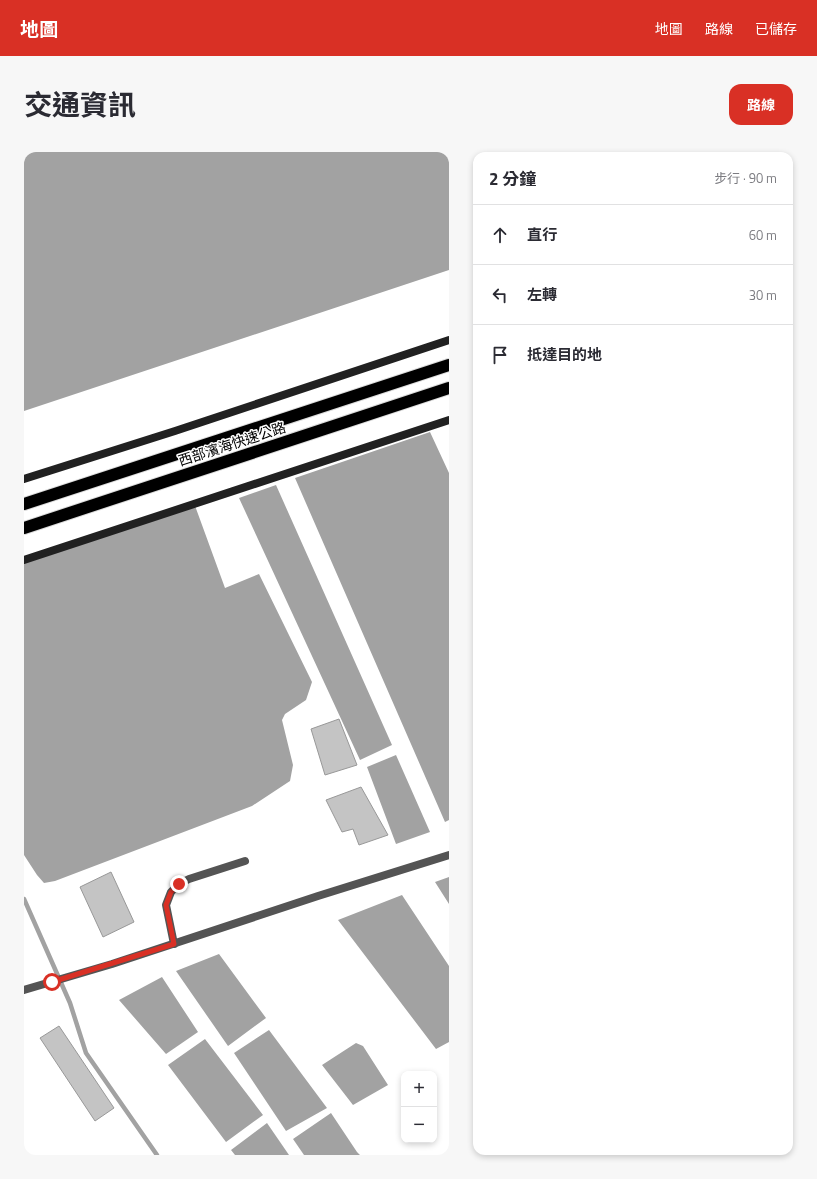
<!DOCTYPE html>
<html lang="zh-TW">
<meta charset="utf-8">
<style>
body{margin:0;font-family:"Titillium Web","Noto Sans TC",sans-serif;background:#f7f7f7;color:#2b2b33}
.controls{position:absolute;right:12px;bottom:12px;display:grid;overflow:hidden;border-radius:8px;box-shadow:0 2px 6px #0003}
.controls button{width:36px;height:36px;display:grid;place-items:center;padding:0;border:0;border-bottom:1px solid #e1e1e2;background:#fff;color:#2b2b33;font:20px sans-serif}
.stop{position:absolute;width:12px;height:12px;margin:-9px;border:3px solid #d93025;border-radius:50%;background:#fff}
.stop.end{background:#d93025;border-color:#fff;box-shadow:0 1px 4px #0008}
.list{margin:0;padding:0;list-style:none}
h2{display:flex;justify-content:space-between;align-items:center;height:52px;margin:0;padding:0 16px;font-size:17px}
h2 small{font-size:13px;font-weight:400;color:#7c7c81}
.list li{display:grid;grid-template-columns:26px 1fr auto;gap:12px;align-items:center;box-sizing:border-box;height:60px;padding:0 16px;border-top:1px solid #e1e1e2}
.list b{display:block;font-size:15px;white-space:nowrap}
.list em{font-size:13px;font-style:normal;color:#7c7c81}
.icon{flex:none;width:22px;height:22px;fill:none;stroke:currentColor;stroke-width:2;stroke-linecap:round;stroke-linejoin:round}
.map{position:relative;flex:none;width:425px;height:1003px;overflow:hidden;border-radius:12px}
header{display:flex;align-items:center;gap:24px;box-sizing:border-box;height:56px;padding:0 20px;background:#d93025;color:#fff}
header strong{font-size:19px}
nav{display:flex;gap:22px;margin-inline-start:auto;font-size:14px}
.intro{display:flex;align-items:center;justify-content:space-between;box-sizing:border-box;height:96px;padding:0 24px}
h1{margin:0;font-size:28px}
.button{padding:10px 18px;border-radius:12px;background:#d93025;color:#fff;font-size:14px;font-weight:700}
main{display:flex;gap:24px;padding:0 24px}
aside{flex:1;background:#fff;border-radius:12px;box-shadow:0 2px 6px #0003}
.map>svg:first-child{display:block}
</style>
<header>
<strong>地圖</strong>
<nav><a>地圖</a><a>路線</a><a>已儲存</a></nav>
</header>
<div class="intro"><h1>交通資訊</h1><a class="button">路線</a></div>
<main>
<div class="map">
<svg width="425" height="1003" viewBox="0 0 425 1003">
<rect width="100%" height="100%" fill="#fff"/>
<path fill="#a2a2a2" d="M0,0H425V118L0,259Z
M406,280L425,321V668L421,670L271,326Z
M252,333L368,593L336,608L215,346Z
M170,351L201,436L235,422L288,530L282,548L261,562L258,568L269,613L266,629L228,654L31,729L20,731L13,723L0,703V405Z
M372,603L406,680L372,692L343,615Z
M425,725V752L411,730Z
M378,743L425,814V890L412,897L314,768Z
M195,802L242,866L204,894L152,819Z
M138,825L174,880L142,902L95,848Z
M245,878L303,956L262,979L210,901Z
M181,887L239,963L202,990L144,913Z
M332,891L339,894L364,933L329,953L298,913Z
M307,961L333,1000L336,1003H280L269,987Z
M243,971L265,1003H211L207,998Z"/>
<g fill="none" stroke-linecap="round" stroke-linejoin="round">
<path stroke="#a2a2a2" stroke-width="4.5" d="M0,747L46,851L62,901L133,1003"/>
</g>
<path fill="#c4c4c4" stroke="#989898" d="M315,567L333,613L301,623L287,577Z
M337,635L364,683L335,693L329,677L318,680L302,648Z
M87,720L110,770L79,785L56,735Z
M35,874L90,956L71,969L16,886Z"/>
<g fill="none" stroke-linecap="round" stroke-linejoin="round">
<g stroke="#dbdbdb" stroke-width="14">
<path id="highway" d="M0,352L425,213
M0,376L425,236"/>
</g>
<path stroke="#545454" stroke-width="8" d="M150,792L142,753L147,740L155,732L165,727L221,709"/>
<path stroke="#545454" stroke-width="8" d="M0,838L88,812L294,744L425,703"/>
<path stroke="#212121" stroke-width="8" d="M0,327L151,279L425,188
M0,408L425,268"/>
<use href="#highway" stroke="#000" stroke-width="12"/>
</g>
<g fill="none" stroke-linecap="round" stroke-linejoin="round">
<path stroke="#d93025" stroke-width="5" d="M28,830L150,792L142,753L147,740L155,732"/>
</g>
<g text-anchor="middle" stroke-width="3" stroke-linejoin="round" paint-order="stroke">
<g font-size="14" fill="#000" stroke="#fff">
<text transform="translate(208 292) rotate(-18)" y="5">西部濱海快速公路</text>
</g>
</g>
</svg>
<div class="controls">
<button>+</button>
<button>−</button>
</div>
<div class="stop" style="left:28px;top:830px"></div>
<div class="stop end" style="left:155px;top:732px"></div>
</div>
<aside>
<h2>2 分鐘<small>步行 · 90 m</small></h2>
<ul class="list">
<li><svg class="icon" aria-label="ahead" viewBox="0 0 24 24"><path d="M12 20V5M6 11l6-6 6 6"/></svg><div><b>直行</b></div><em>60 m</em></li>
<li><svg class="icon" aria-label="left" viewBox="0 0 24 24"><path d="M17 20v-9H6M10 6l-5 5 5 5"/></svg><div><b>左轉</b></div><em>30 m</em></li>
<li><svg class="icon" aria-label="arrive" viewBox="0 0 24 24"><path d="M6 21V4h12l-3 4 3 4H6"/></svg><div><b>抵達目的地</b></div></li>
</ul>
</aside>
</main>
